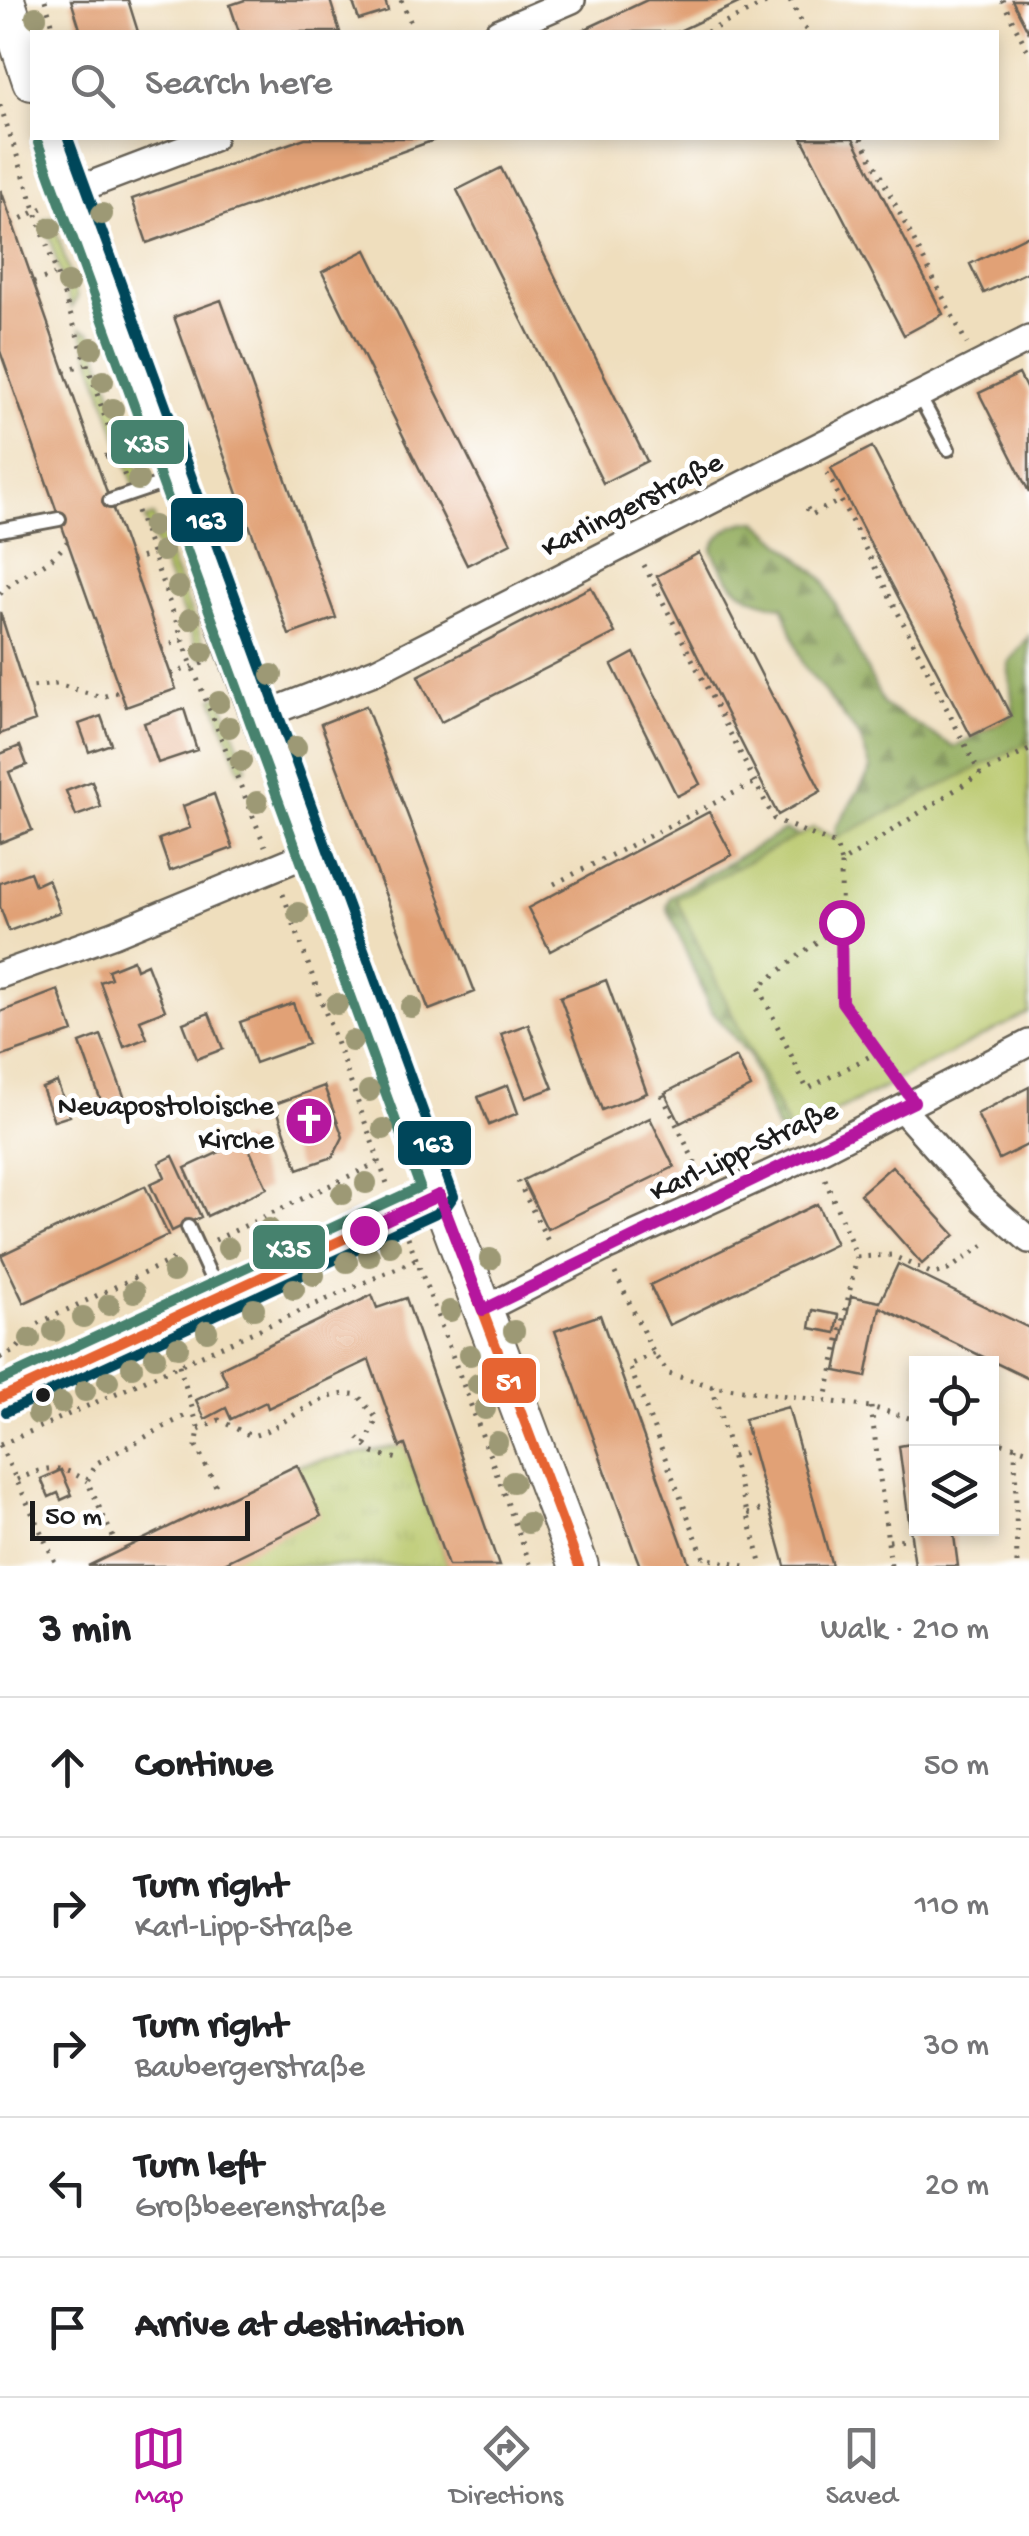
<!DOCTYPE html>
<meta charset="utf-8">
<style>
body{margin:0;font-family:"Gochi Hand",sans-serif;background:#f2f2f2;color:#202124}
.controls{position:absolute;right:30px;bottom:30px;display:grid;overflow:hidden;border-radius:0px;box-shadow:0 5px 15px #0003}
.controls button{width:90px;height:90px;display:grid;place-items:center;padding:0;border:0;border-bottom:2px solid #e0e0e0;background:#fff;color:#202124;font:50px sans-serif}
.scale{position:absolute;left:30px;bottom:25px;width:220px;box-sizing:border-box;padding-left:10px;border:5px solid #1c1c1c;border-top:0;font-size:28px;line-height:35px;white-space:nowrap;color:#1c1c1c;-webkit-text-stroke:8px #fff;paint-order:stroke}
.stop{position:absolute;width:30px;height:30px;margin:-22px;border:8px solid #b5179e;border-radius:50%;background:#fff}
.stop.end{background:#b5179e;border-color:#fff;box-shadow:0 2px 10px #0008}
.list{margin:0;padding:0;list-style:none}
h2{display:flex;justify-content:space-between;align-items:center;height:130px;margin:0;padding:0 40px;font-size:42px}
h2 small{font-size:32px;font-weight:400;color:#757577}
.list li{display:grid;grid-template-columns:65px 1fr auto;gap:30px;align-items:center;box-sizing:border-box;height:140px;padding:0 40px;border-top:2px solid #e0e0e0}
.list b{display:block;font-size:38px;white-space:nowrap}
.list p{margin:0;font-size:32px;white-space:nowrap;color:#757577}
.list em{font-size:32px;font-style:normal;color:#757577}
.icon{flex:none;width:55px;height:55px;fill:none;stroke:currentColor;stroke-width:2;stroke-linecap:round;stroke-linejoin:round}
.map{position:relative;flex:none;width:1029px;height:1566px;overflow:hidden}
.search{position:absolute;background:#fff;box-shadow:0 5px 15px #0003;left:30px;right:30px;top:30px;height:110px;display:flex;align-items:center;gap:25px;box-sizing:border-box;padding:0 35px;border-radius:0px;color:#757577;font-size:38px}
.sheet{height:830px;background:#fff}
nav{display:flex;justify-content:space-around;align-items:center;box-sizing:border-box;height:140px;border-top:2px solid #e0e0e0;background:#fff;font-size:28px;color:#757577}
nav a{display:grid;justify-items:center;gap:5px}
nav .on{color:#b5179e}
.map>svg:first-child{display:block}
</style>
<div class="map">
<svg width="1029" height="1566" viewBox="0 0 1029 1566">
<defs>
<pattern id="grass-tufts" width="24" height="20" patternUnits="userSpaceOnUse" patternTransform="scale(2.5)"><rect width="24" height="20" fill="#b7c668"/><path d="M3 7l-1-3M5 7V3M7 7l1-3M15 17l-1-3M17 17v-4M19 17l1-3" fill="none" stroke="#9daa5a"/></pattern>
<pattern id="forest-firs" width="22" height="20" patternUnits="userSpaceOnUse" patternTransform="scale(2.5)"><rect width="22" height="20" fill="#91ab5c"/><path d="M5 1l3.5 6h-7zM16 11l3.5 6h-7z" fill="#768a4b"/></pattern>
</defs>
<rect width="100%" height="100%" fill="#fff"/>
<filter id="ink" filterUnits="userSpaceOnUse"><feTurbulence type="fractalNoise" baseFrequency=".01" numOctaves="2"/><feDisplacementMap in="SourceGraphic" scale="20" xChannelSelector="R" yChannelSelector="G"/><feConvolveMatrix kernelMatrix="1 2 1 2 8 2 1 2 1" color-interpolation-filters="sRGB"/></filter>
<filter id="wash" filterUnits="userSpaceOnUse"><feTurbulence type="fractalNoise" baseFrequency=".0048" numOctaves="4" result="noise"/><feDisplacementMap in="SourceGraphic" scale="40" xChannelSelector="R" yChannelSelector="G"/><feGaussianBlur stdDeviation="2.25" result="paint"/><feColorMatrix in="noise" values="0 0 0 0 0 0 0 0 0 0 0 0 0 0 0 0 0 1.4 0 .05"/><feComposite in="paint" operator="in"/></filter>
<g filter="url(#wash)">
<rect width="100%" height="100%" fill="#efdebd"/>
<path fill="url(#grass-tufts)" stroke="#6a7142" stroke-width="2.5" d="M52,217L77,298L71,308L44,220Z
M81,329L91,333L144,484L135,488Z
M153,516L208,655L201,658L145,519Z
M220,695L247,767L240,770L213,698Z
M405,1445L448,1566H218L297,1465Z"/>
<path fill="url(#forest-firs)" stroke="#56643c" stroke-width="2.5" d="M757,521L823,579L884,705L954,747L1014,715L1008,664L1029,636V745L847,897L835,829L871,770L860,737L803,665L783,607C739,596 732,590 712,550C719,530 736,522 757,521Z
M785,830L830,848L883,1067L892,1084L789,1135L777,1130L749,1055L710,1009L667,907L671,896Z"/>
<path fill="#b7c668" stroke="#6a7142" stroke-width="2.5" d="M1029,742V1013L791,1134L676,899L813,828L837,838Z"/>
<g id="blocks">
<path fill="#e1a176" d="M71,0H128L138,32H81Z
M245,0H330L340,32H239L230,5Z
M352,0H385L388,11L359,20Z
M647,0H745L677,32H579Z
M1012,0H1029V33Z
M305,138H440L147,243L132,199Z
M802,138H853L943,314L904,335Z
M501,168L647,461L603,483L457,190Z
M1,190L176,689L126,707L0,351Z
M1029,235V271L984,293L970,264Z
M366,250L511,543L467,565L322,272Z
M221,300L336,618L289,635L174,317Z
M1019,374L1029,394V492L979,393Z
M872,447L1011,716L971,736L831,468Z
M699,553L821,791L778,815L657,576Z
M591,587L615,633L441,722L418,676Z
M0,612L35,721L0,734Z
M634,653L700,784L677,796L612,665Z
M366,706L475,992L429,1010L321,724Z
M184,709L197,750L158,763L144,723Z
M101,716L111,744L89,752L79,724Z
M20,746L27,765L9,772L32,830L0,843V754Z
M92,781L101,807L76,816L66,791Z
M214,794L233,848L170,871L159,839L190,828L183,806Z
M709,812L732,855L550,951L528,908Z
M30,872L35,885L48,879L60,912L9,931L0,907V883Z
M133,960L136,969L147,964L165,1010L140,1020L147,1038L124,1047L100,982L111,978L108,970Z
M606,980L647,1093L602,1110L560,997Z
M58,990L73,1032L0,1057V1012Z
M293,1003L308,1044L255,1063L240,1022Z
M209,1013L223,1049L197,1059L183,1023Z
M528,1024L553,1088L526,1098L501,1034Z
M101,1035L124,1096L102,1104L80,1043Z
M736,1057L751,1087L680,1123L665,1093Z
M57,1082L70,1116L54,1121L42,1088Z
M508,1085L518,1113L489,1125L478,1097Z
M324,1086L343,1137L333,1157L298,1169L275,1104Z
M1029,1087V1144L999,1159L977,1114Z
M650,1118L674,1167L547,1229L523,1180Z
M245,1140L267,1188L207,1216L185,1168Z
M173,1156L201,1217L172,1231L150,1184L165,1177L159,1163Z
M892,1166L955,1235L922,1264L860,1194Z
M145,1186L168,1235L24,1303L1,1255Z
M817,1204L836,1244L669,1325L650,1285Z
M898,1264L1029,1328V1379L880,1307L866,1377L836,1371L851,1296L880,1302Z
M372,1295L377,1308L406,1298L499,1566H448L405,1445L400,1447L369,1360L268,1408L266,1402L231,1419L226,1408L205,1419L196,1400L228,1385L220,1368Z
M813,1310L839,1315L836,1333L810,1328Z
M600,1315L690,1566H640L633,1548L555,1331Z
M788,1407L832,1566H785L784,1562L744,1419Z
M916,1443V1528H953L958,1566H915L899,1446Z
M297,1465L321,1516L218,1566H88Z
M61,1470L72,1495L61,1500L58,1493L49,1497L41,1479Z"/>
</g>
</g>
<g filter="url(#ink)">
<use href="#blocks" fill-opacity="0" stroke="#666054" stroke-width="2.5"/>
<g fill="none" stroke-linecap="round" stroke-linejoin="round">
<g stroke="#666054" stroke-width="18">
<path id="lane" d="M918,394L948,449
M110,501L169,481
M0,530L59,519
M188,1227L220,1297"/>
</g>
<g stroke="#666054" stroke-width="30">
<path id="street" d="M498,32L572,0
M71,192L213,138
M261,716L376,671L1029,339
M0,975L114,934L312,852
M902,1109L984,1201L1029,1240
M483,1310L603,1249L815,1153L1029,1043
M0,1398L439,1195"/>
</g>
<g stroke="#666054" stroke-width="42">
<path id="secondary" d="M5,0L32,81
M52,138L236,651L579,1566"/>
</g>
<path stroke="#666054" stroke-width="5" stroke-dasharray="2.5 8" stroke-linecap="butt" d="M45,0L55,32
M401,0L415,32
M790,0L807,32
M1002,0L1029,53
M707,32L772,0
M0,105L125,477
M861,138L967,344
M12,223L45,207
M33,282L54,275
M64,371L85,364
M95,460L116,453
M827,473L980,774
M807,508L811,515L841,500
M137,511L192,666L265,846
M131,561L152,554
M644,565L774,819L836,845L841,863
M0,594C25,567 44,573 67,542
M161,648L182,640
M171,674L206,662
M23,688L57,684L102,697L120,691
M554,884L754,783
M283,894L389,1189
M841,923L759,987L807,1089L878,1052
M898,1080L842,1002L841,863L980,774L1029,750
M662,1095L702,1177
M825,1179L857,1257L826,1399
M518,1181L550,1245
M408,1237L531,1566
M215,1240L379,1162
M857,1257L891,1255L933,1274L948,1270L990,1241
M615,1273L654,1354L669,1374L712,1386L871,1407L916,1420
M654,1354L629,1365L704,1558L745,1566
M0,1358L16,1350L37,1324L178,1257
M179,1365L199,1430L196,1446L217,1488
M712,1386L762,1566
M871,1407L891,1566
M199,1430L219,1420L251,1436C287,1428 319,1387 358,1395L377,1419L365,1446
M358,1438L373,1453L398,1459
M992,1440L1029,1451
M0,1445L417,1259
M0,1445L56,1564
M1015,1446L1017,1566
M732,1457L750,1452
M17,1480C47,1466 57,1463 87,1481
M748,1514L766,1508
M113,1537L87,1481L97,1463L190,1413
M889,1541L905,1539
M696,1566L704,1558"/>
<use href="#lane" stroke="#fff" stroke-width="12"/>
<use href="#street" stroke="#fff" stroke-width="25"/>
<use href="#secondary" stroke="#fff" stroke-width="38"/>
<g stroke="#fff" stroke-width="18">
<path id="bus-1" d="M439,1195L579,1566
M0,1398L439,1195"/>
</g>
<g stroke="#fff" stroke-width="18">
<path id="bus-2" d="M6,1412L445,1209L454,1196L68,138"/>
</g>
<g stroke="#fff" stroke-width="18">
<path id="bus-3" d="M0,1381L420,1187L38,143"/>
</g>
<use href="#bus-1" stroke="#e66432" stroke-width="10"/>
<use href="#bus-2" stroke="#00465a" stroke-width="10"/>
<use href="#bus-3" stroke="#46826e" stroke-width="10"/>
</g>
<g fill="#9d9975">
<circle cx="36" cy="17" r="11"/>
<circle cx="102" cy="214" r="11"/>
<circle cx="51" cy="228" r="11"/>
<circle cx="68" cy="283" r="11"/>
<circle cx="92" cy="348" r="11"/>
<circle cx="103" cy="381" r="11"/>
<circle cx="113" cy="409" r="11"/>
<circle cx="126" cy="443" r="11"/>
<circle cx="138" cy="480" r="11"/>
<circle cx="153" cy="526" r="11"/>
<circle cx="163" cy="551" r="11"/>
<circle cx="178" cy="587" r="11"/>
<circle cx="190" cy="619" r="11"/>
<circle cx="203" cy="652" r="11"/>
<circle cx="272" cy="675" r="11"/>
<circle cx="219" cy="702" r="11"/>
<circle cx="229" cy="727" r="11"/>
<circle cx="296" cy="747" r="11"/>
<circle cx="241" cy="761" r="11"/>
<circle cx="257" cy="802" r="11"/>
<circle cx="298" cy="913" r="11"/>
<circle cx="337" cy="1004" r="11"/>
<circle cx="411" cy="1007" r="11"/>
<circle cx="352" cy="1041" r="11"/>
<circle cx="369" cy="1091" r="11"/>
<circle cx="383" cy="1129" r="11"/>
<circle cx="366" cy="1183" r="11"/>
<circle cx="342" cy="1194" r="11"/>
<circle cx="269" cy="1229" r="11"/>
<circle cx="390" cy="1246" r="11"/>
<circle cx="228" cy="1248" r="11"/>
<circle cx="369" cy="1256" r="11"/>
<circle cx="490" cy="1259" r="11"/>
<circle cx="347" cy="1262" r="11"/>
<circle cx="173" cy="1272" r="11"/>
<circle cx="314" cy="1275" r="11"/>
<circle cx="294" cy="1289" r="11"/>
<circle cx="134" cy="1292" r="11"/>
<circle cx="109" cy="1305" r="11"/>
<circle cx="254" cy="1309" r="11"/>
<circle cx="450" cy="1311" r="11"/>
<circle cx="83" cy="1317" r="11"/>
<circle cx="54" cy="1331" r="11"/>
<circle cx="207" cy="1331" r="11"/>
<circle cx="514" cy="1331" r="11"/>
<circle cx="30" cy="1339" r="11"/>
<circle cx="178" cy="1347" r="11"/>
<circle cx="470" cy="1355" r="11"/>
<circle cx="155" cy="1357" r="11"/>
<circle cx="132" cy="1367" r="11"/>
<circle cx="108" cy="1381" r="11"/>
<circle cx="478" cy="1384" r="11"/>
<circle cx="85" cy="1391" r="11"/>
<circle cx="61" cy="1403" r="11"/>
<circle cx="485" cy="1409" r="11"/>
<circle cx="38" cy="1414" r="11"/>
<circle cx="497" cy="1442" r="11"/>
<circle cx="513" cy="1482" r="11"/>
<circle cx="528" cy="1523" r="11"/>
</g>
</g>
<g fill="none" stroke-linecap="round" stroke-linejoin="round" filter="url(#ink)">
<path stroke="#b5179e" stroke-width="12" d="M364,1230L439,1195L483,1310L914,1102L842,1002L841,922"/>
</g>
<defs>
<g id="church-disc" transform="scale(2.5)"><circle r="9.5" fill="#b5179e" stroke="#fff"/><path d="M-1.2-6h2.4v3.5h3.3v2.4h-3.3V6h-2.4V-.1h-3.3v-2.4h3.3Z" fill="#fff"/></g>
</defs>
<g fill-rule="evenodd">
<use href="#church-disc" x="309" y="1121"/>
</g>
<circle fill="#1c1c1c" stroke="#fff" stroke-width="4" cx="43" cy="1395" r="9"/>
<g text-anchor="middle" stroke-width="10" stroke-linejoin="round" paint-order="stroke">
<g font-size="30" fill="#1c1c1c" stroke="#fff">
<text transform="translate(631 503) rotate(-27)" y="10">Karlingerstraße</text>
<text transform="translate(743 1149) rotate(-25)" y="10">Karl-Lipp-Straße</text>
</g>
<g font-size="30" fill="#1c1c1c" stroke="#fff" text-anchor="end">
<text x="274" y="1114">Neuapostoloische<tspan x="274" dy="34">Kirche</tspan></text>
</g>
</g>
<g stroke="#fff" stroke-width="4">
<rect x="109" y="418" width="77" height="48" rx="10" fill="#46826e"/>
<rect x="169" y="496" width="76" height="48" rx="10" fill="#00465a"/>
<rect x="396" y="1119" width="77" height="48" rx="10" fill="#00465a"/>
<rect x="251" y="1223" width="76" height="48" rx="10" fill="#46826e"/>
<rect x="480" y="1356" width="58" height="49" rx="10" fill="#e66432"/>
</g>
<g font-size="28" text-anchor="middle" font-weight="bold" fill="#fff">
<text x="147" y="452">X35</text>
<text x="207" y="529">163</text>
<text x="434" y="1152">163</text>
<text x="289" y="1257">X35</text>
<text x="509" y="1390">51</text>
</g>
</svg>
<div class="controls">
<button><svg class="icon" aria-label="locate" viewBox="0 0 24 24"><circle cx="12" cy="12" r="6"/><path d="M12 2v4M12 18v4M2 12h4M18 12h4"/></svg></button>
<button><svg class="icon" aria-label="layers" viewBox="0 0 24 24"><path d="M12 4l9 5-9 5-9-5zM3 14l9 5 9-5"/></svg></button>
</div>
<div class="scale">50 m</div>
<div class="stop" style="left:841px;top:922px"></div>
<div class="stop end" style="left:364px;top:1230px"></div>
<div class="search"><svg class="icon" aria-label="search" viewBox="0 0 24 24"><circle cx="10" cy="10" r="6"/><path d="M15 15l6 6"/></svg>Search here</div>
</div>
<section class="sheet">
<h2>3 min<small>Walk · 210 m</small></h2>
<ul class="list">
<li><svg class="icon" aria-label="ahead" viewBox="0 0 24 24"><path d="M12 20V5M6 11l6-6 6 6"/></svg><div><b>Continue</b></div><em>50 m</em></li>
<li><svg class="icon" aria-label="right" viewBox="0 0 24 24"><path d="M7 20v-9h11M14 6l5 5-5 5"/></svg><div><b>Turn right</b><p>Karl-Lipp-Straße</p></div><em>110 m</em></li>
<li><svg class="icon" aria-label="right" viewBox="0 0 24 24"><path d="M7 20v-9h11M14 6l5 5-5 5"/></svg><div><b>Turn right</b><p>Baubergerstraße</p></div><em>30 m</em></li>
<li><svg class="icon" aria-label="left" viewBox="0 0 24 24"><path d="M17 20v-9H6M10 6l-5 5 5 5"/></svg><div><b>Turn left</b><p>Großbeerenstraße</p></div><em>20 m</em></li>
<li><svg class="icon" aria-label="arrive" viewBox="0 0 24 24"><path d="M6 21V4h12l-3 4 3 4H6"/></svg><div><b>Arrive at destination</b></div></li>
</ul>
</section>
<nav>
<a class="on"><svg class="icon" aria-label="map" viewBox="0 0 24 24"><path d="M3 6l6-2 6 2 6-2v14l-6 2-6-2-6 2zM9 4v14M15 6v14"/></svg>Map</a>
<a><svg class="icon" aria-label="directions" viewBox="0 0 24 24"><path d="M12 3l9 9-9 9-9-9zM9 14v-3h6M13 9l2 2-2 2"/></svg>Directions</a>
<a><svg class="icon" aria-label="saved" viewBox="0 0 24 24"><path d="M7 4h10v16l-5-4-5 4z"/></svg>Saved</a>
</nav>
